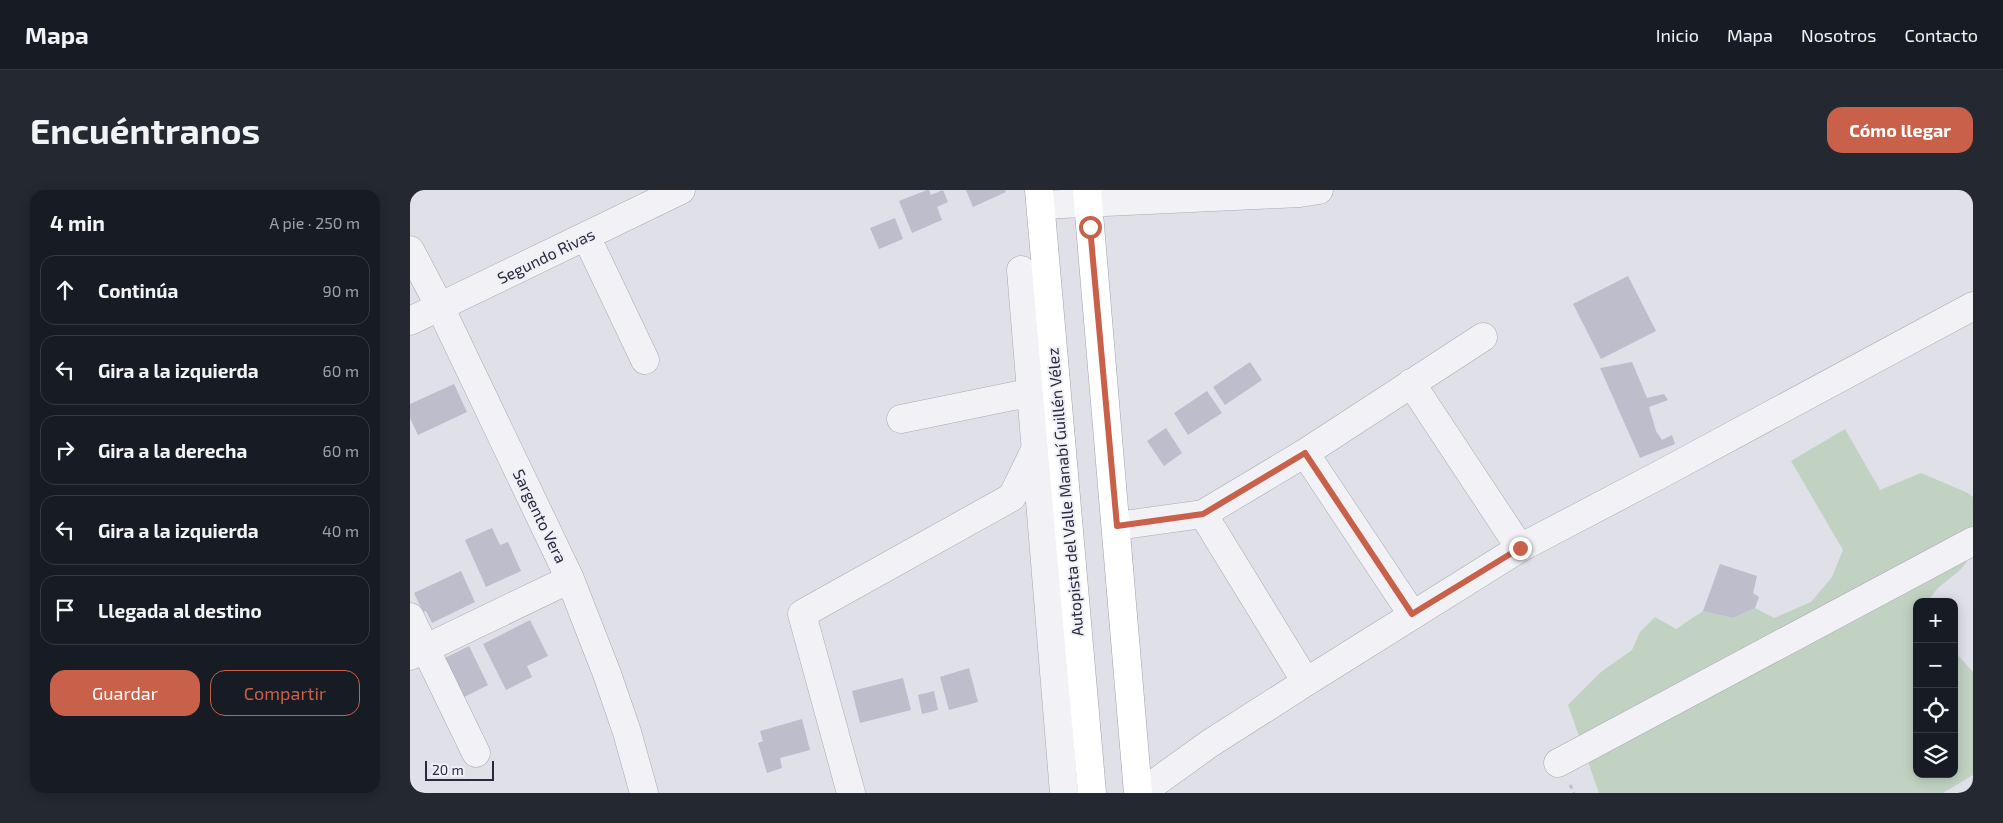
<!DOCTYPE html>
<html lang="es">
<meta charset="utf-8">
<style>
body{margin:0;font-family:"Exo 2",sans-serif;background:#242831;color:#f1f3f6}
.controls{position:absolute;right:15px;bottom:15px;display:grid;overflow:hidden;border-radius:10px;box-shadow:0 2px 12px #0003}
.controls button{width:45px;height:45px;display:grid;place-items:center;padding:0;border:0;border-bottom:1px solid #363941;background:#171b24;color:#f1f3f6;font:25px sans-serif}
.scale{position:absolute;left:15px;bottom:12px;width:69px;box-sizing:border-box;padding-left:5px;border:2px solid #29293f;border-top:0;font-size:14px;line-height:18px;white-space:nowrap;color:#29293f;-webkit-text-stroke:4px #efeff6;paint-order:stroke}
.stop{position:absolute;width:15px;height:15px;margin:-11px;border:4px solid #c96049;border-radius:50%;background:#fff}
.stop.end{background:#c96049;border-color:#fff;box-shadow:0 1px 5px #0008}
.list{margin:0;padding:0;list-style:none}
h2{display:flex;justify-content:space-between;align-items:center;height:65px;margin:0;padding:0 20px;font-size:21px}
h2 small{font-size:16px;font-weight:400;color:#9ea1a6}
.list li{display:grid;grid-template-columns:32px 1fr auto;gap:15px;align-items:center;box-sizing:border-box;height:70px;margin:0 10px 10px;padding:0 10px;border:1px solid #363941;border-radius:15px}
.list b{display:block;font-size:19px;white-space:nowrap}
.list em{font-size:16px;font-style:normal;color:#9ea1a6}
.actions{display:flex;gap:10px;padding:15px 20px}
.actions a{flex:1;padding:11px 0;border:1px solid #c96049;border-radius:15px;text-align:center;font-size:18px;color:#c96049}
.actions .main{background:#c96049;color:#fff}
.icon{flex:none;width:28px;height:28px;fill:none;stroke:currentColor;stroke-width:2;stroke-linecap:round;stroke-linejoin:round}
.map{position:relative;flex:none;width:1563px;height:603px;overflow:hidden;border-radius:15px}
header{display:flex;align-items:center;gap:30px;box-sizing:border-box;height:70px;padding:0 25px;background:#171b24;border-bottom:1px solid #363941}
header strong{font-size:24px}
nav{display:flex;gap:28px;margin-inline-start:auto;font-size:18px}
.intro{display:flex;align-items:center;justify-content:space-between;box-sizing:border-box;height:120px;padding:0 30px}
h1{margin:0;font-size:35px}
.button{padding:12px 22px;border-radius:15px;background:#c96049;color:#fff;font-size:18px;font-weight:700}
main{display:flex;gap:30px;padding:0 30px}
aside{flex:1;background:#171b24;border-radius:15px;box-shadow:0 2px 12px #0003}
.map>svg:first-child{display:block}
</style>
<header>
<strong>Mapa</strong>
<nav><a>Inicio</a><a>Mapa</a><a>Nosotros</a><a>Contacto</a></nav>
</header>
<div class="intro"><h1>Encuéntranos</h1><a class="button">Cómo llegar</a></div>
<main>
<aside>
<h2>4 min<small>A pie · 250 m</small></h2>
<ul class="list">
<li><svg class="icon" aria-label="ahead" viewBox="0 0 24 24"><path d="M12 20V5M6 11l6-6 6 6"/></svg><div><b>Continúa</b></div><em>90 m</em></li>
<li><svg class="icon" aria-label="left" viewBox="0 0 24 24"><path d="M17 20v-9H6M10 6l-5 5 5 5"/></svg><div><b>Gira a la izquierda</b></div><em>60 m</em></li>
<li><svg class="icon" aria-label="right" viewBox="0 0 24 24"><path d="M7 20v-9h11M14 6l5 5-5 5"/></svg><div><b>Gira a la derecha</b></div><em>60 m</em></li>
<li><svg class="icon" aria-label="left" viewBox="0 0 24 24"><path d="M17 20v-9H6M10 6l-5 5 5 5"/></svg><div><b>Gira a la izquierda</b></div><em>40 m</em></li>
<li><svg class="icon" aria-label="arrive" viewBox="0 0 24 24"><path d="M6 21V4h12l-3 4 3 4H6"/></svg><div><b>Llegada al destino</b></div></li>
</ul>
<div class="actions"><a class="main">Guardar</a><a>Compartir</a></div>
</aside>
<div class="map">
<svg width="1563" height="603" viewBox="0 0 1563 603">
<rect width="100%" height="100%" fill="#dfe0e8"/>
<path fill="#c1d2c2" d="M1435,239L1470,300L1511,283L1558,303L1563,307C1563,327 1563,356 1556,373C1545,388 1529,392 1518,412H1507V584H1544V461L1563,482V585L1533,603H1189L1158,515L1191,482L1222,460L1230,442L1245,427L1266,439L1293,421L1323,428L1345,418L1364,428L1401,412L1422,387L1433,360L1381,271Z"/>
<path fill="#bdbdcb" d="M517,0H519L521,5L533,0L538,12L527,17L532,30L502,43L489,11Z
M556,0H595L596,2L563,17Z
M485,28L493,49L469,59L460,38Z
M1218,86L1246,141L1191,169L1163,114Z
M840,172L852,190L815,215L803,197Z
M1222,172L1237,208L1254,204L1258,210L1239,217L1246,241L1252,250L1262,245L1265,254L1230,268L1190,178Z
M44,194L57,222L8,245L0,228V214Z
M797,201L812,223L778,245L764,223Z
M756,238L772,263L754,276L737,251Z
M82,338L90,355L98,352L111,381L76,397L55,350Z
M1310,374L1347,386L1343,403L1349,407L1345,418L1323,428L1293,421Z
M51,381L65,412L22,433L16,421L13,422L4,403Z
M120,430L138,466L117,476L122,487L96,500L73,454Z
M59,456L78,495L54,507L35,468Z
M559,478L568,512L539,520L530,487Z
M493,488L501,520L450,533L442,501Z
M524,501L528,520L512,524L508,505Z
M392,529L400,560L370,568L372,578L357,583L348,553L353,551L350,541Z"/>
<g fill="none" stroke-linecap="round" stroke-linejoin="round">
<g stroke="#a8a9b5" stroke-width="29">
<path id="minor" d="M631,15L890,3L909,0
M176,46L235,170
M0,60L30,117L160,389L197,484L217,542L234,603
M611,80L654,603
M0,131L271,0
M1001,193L1110,358
M491,229L637,199
M895,263L1002,424
M793,324L896,492
M707,336L793,324L895,263L1073,147
M0,427L66,563
M0,466L160,389
M1148,573L1563,351
M441,603L392,424L602,307L625,260
M731,603L799,554L896,492L1110,358L1253,283L1563,116"/>
</g>
<g stroke="#9fa0b3" stroke-width="29">
<path id="major" d="M629,0L682,603
M677,0L728,603"/>
</g>
<path stroke="#bebec6" stroke-width="3" stroke-dasharray="4 4" stroke-linecap="butt" d="M1160,595L1164,603"/>
<use href="#minor" stroke="#f2f2f6" stroke-width="28"/>
<use href="#major" stroke="#fff" stroke-width="28"/>
</g>
<g fill="none" stroke-linecap="round" stroke-linejoin="round">
<path stroke="#c96049" stroke-width="6" d="M680,37L707,336L793,324L895,263L1002,424L1110,358"/>
</g>
<g text-anchor="middle" stroke-width="4" stroke-linejoin="round" paint-order="stroke">
<g font-size="16" fill="#29293f" stroke="#efeff6">
<text transform="translate(136 66) rotate(-26)" y="6">Segundo Rivas</text>
<text transform="translate(655 302) rotate(-95)" y="6">Autopista del Valle Manabí Guillén Vélez</text>
<text transform="translate(130 326) rotate(64)" y="6">Sargento Vera</text>
</g>
</g>
</svg>
<div class="controls">
<button>+</button>
<button>−</button>
<button><svg class="icon" aria-label="locate" viewBox="0 0 24 24"><circle cx="12" cy="12" r="6"/><path d="M12 2v4M12 18v4M2 12h4M18 12h4"/></svg></button>
<button><svg class="icon" aria-label="layers" viewBox="0 0 24 24"><path d="M12 4l9 5-9 5-9-5zM3 14l9 5 9-5"/></svg></button>
</div>
<div class="scale">20 m</div>
<div class="stop" style="left:680px;top:37px"></div>
<div class="stop end" style="left:1110px;top:358px"></div>
</div>
</main>
